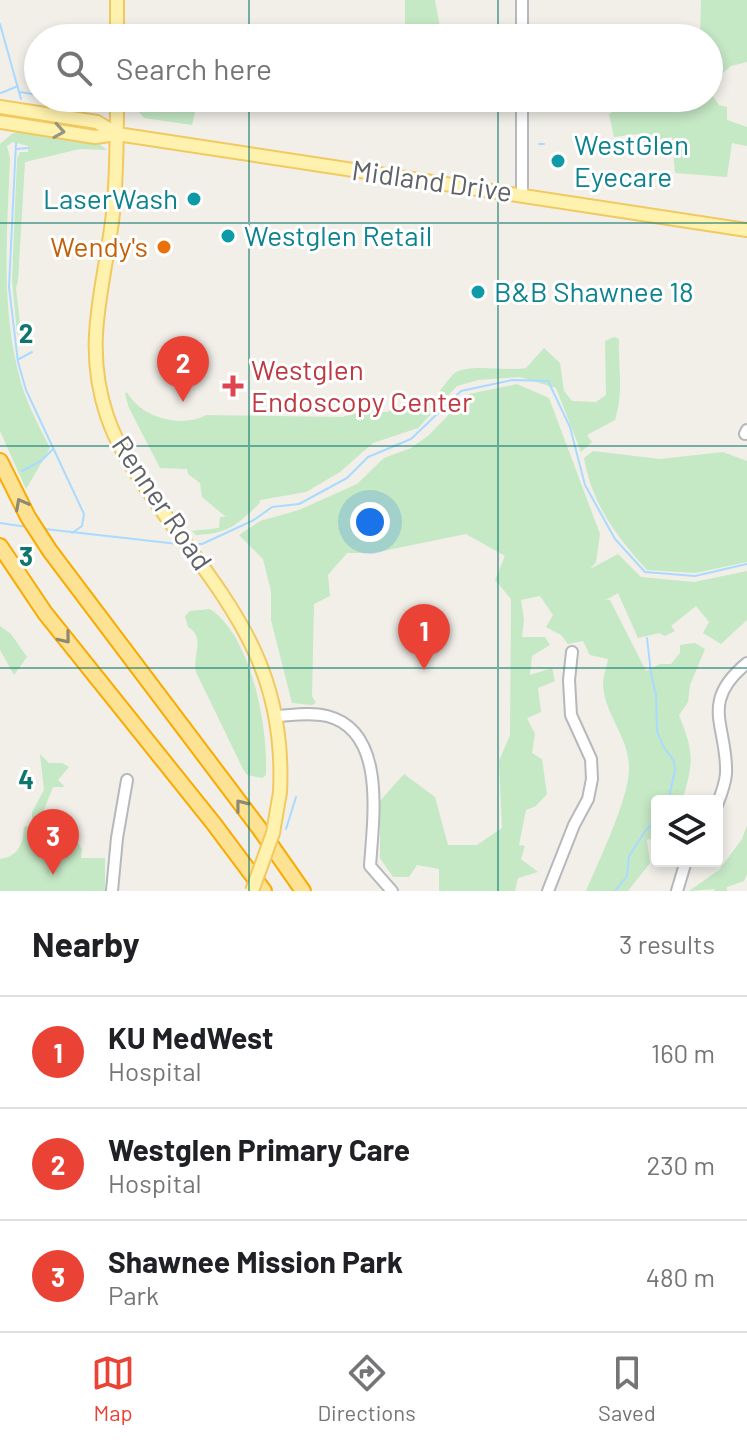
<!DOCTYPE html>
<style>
body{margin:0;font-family:Barlow,sans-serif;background:#f2f2f2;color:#202124}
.controls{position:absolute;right:24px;bottom:24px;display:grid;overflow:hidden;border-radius:8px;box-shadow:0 4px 12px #0003}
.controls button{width:72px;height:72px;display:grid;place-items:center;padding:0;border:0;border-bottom:2px solid #e0e0e0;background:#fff;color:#202124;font:40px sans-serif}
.you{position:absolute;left:370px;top:522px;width:28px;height:28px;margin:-20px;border:6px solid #fff;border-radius:50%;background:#1a73e8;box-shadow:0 0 0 12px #1a73e833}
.badge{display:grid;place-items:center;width:52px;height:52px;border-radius:50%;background:#ea4335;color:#fff;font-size:26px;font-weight:700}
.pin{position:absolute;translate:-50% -66px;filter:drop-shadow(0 2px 4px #0008)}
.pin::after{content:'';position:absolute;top:42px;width:28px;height:24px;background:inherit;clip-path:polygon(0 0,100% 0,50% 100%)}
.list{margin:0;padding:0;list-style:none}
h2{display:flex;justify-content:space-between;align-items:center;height:104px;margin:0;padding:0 32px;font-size:34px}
h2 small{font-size:26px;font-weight:400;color:#757577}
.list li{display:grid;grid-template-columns:52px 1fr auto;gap:24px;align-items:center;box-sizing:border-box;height:112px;padding:0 32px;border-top:2px solid #e0e0e0}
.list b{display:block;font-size:30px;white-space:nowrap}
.list p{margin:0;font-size:26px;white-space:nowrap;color:#757577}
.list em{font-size:26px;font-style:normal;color:#757577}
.icon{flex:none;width:44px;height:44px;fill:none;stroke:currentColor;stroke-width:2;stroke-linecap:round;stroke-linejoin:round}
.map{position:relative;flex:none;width:747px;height:891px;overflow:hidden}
.search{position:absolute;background:#fff;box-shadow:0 4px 12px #0003;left:24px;right:24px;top:24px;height:88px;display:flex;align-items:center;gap:20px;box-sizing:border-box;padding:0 28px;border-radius:44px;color:#757577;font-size:30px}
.sheet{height:440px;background:#fff}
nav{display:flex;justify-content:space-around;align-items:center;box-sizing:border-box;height:112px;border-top:2px solid #e0e0e0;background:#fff;font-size:22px;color:#757577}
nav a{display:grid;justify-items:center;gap:4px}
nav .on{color:#ea4335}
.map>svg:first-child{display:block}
</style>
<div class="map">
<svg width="747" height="891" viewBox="0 0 747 891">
<rect width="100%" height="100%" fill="#f1efe8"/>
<path fill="#c5e8c5" d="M405,0H435L442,38H405Z
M701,0H747V62L731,66L709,85V38H700Z
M709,91L719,105L727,107V120L747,127V146L732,143L727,177L675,173L672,137L644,142L637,134L614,137L609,114L638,98H709Z
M138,98H221V106L197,104L192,125L144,118L138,111Z
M31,132L98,143L107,150L80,149L25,162L18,281L16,288L21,333L17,334L12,280L17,159L20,152H28V146L13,142L7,146L10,158C7,235 0,312 22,386C29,408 40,428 50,448L26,489L0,431V144L13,133Z
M614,337L619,339C618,369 624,390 615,420L587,435L592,442L581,452L556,388L520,377L478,380L457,386L418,428L373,443L340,472L306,492L260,500L259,504C235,526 230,533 196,535L192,531L219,528L220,517H226L202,497L200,483L188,474L187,469L160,468L129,408L125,394L127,392C140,417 181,429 206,415L342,417L360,412H387L408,403H430C436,397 451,375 455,373C470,363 508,372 526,368L544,348L560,363L564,391L572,401L596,402L606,395L605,341Z
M517,384L549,398L600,534L596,562L590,569L618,554L641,577L694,582L747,571V620L721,644L703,633L709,622L696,606L671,626L675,631L665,636L659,633L638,638L618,593L606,600H610L646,671L660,664H671L680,653V645L695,643L705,649L690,685L688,702L679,715C694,753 694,762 682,801H657V837L647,840L650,863L628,891H586C598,862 630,797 629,767C629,737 604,714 603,684C603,676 607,667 608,659L590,655L583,641L568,644L561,635L546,627L553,615L540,596L521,600L524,620L522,637H545L550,645L532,656L530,675L552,668L555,681L538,688L541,712L527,718L535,734L532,753L542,759L547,794L536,806L526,810L519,845L525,846L521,859L538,872L518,878L515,891H439V869L417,865L409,877H393L380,858V801L404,774L435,797L448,845H477L502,828L499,761L510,735L511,599L495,580L505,556L466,534L373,553H347L328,575L330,596L314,604L312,696L316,703L312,705L292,703L271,620V591L263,559L239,535L260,521L299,510L357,484L384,458L411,448L429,435L469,394Z
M593,451L660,459L723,452L747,461V562L695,573L647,570C616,536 592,504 584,458Z
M210,609C252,637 268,727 266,775L262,778L247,775L243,769L196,672C192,656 206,637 188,627L185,616L190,611Z
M0,626L11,634L27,657L14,675L0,650Z
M40,754L49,763H62L69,767L58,780L65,787H53L44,810L42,827L52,836L55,845L46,840L38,849L41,859L66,858L60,851L61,844L74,837L82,849L81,858H105V891H0V859C19,856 23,844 24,827L32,825V812L44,790Z
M747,825V874L744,881L727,887V891H715L714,889L689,891L719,870L742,839Z"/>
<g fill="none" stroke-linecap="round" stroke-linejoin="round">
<path stroke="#aadaff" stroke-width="2" d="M0,24L21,99
M20,92L38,95
M1,93L18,86
M16,143L9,287L18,362L26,390L84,514L82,526L72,533
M539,144H544
M17,149L28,148
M282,238V235
M19,359L32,352
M22,471L41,461L53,449
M0,523L27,527
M45,529L178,544
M192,544H202L254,520L272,507L299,504L347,478L368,457L411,439L461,391L512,380L548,381L570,427L585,485L615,539L645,572L695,576L747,564
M647,638L651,673L656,695L657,731L663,746L674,761L675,771L668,801
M286,829L296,797
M615,891L627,876L629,856L646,830L657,820"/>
<g stroke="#b5b8bc" stroke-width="14">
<path id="minor" d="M522,0V38
M522,194V98
M745,434L747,430
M277,716C293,715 311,712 327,716C387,731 373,819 370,866L392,891
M717,805C721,795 725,785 726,774C728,726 698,703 747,663
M112,891L117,838L127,780
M548,891L574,825L588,799L592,779L591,759L571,715L569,680L572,652
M677,891L686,861"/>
</g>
<g stroke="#f2c960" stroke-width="16">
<path id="major" d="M117,0V38
M117,98C117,136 117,175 113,213C105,286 82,342 107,416C119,452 143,484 165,515C233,608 286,669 280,792
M0,107L97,122L117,134
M0,122L95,137L117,134L747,230"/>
</g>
<g stroke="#f9ab00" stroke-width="18">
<path id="highway" d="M0,461L28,517L50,551L259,828L303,891
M0,546L45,613L214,824L264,891"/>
</g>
<use href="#minor" stroke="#fff" stroke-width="10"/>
<use href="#major" stroke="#fff2af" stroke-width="12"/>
<use href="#highway" stroke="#fde293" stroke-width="14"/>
<g stroke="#f2c960" stroke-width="16" stroke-linecap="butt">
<path id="major-bridge" d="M252,891L273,833L280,792"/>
</g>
<use href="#major-bridge" stroke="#fff2af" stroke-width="12"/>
</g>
<defs><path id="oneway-chevron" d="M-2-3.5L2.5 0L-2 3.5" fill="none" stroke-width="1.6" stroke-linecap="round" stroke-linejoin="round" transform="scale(2)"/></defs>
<use stroke="#979581" href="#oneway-chevron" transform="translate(59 131) rotate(9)"/>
<g stroke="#8e8975">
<use href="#oneway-chevron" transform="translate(21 504) rotate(-118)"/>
<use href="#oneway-chevron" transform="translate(65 638) rotate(51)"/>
<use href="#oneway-chevron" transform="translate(241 805) rotate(-128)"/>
</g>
<path fill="none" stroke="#0f766e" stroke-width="2" stroke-opacity="0.55" d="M249,0V38M498,0V38M249,98V891M498,98V891M0,223H747M0,446H747M0,668H747"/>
<g fill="#0f9aa8" stroke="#fff" stroke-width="3">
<circle cx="558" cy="161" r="8"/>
<circle cx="194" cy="199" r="8"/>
<circle cx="228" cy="236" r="8"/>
<circle cx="478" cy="292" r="8"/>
</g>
<circle fill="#e8710a" stroke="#fff" stroke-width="3" cx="164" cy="247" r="8"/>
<path fill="#e0444e" stroke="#fff" stroke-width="3" d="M229 374h8v8h8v8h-8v8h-8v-8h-8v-8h8z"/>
<g text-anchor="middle" stroke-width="6" stroke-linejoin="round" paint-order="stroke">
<g font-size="28" fill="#0d838f" stroke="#fff" text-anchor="start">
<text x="574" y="155">WestGlen<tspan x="574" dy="32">Eyecare</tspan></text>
<text x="178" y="209" text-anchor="end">LaserWash</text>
<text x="244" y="246">Westglen Retail</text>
<text x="494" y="302">B&amp;B Shawnee 18</text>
</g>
<g font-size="28" fill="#5f6368" stroke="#fff">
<text transform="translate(432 181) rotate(8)" y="10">Midland Drive</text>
<text transform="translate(162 503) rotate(56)" y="10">Renner Road</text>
</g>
<g font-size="28" fill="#c56008" stroke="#fff" text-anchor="end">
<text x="148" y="257">Wendy's</text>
</g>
<g font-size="28" fill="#be3a42" stroke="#fff" text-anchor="start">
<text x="251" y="380">Westglen<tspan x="251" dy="32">Endoscopy Center</tspan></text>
</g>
</g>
<g font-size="26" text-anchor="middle" font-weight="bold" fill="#0f766e" stroke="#fff" stroke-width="6" stroke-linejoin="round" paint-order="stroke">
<text x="26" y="343">2</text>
<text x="26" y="566">3</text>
<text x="26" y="789">4</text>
</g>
</svg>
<div class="controls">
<button><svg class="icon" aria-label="layers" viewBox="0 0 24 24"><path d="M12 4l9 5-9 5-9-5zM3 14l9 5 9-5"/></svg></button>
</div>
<div class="you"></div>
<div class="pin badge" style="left:424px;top:670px">1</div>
<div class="pin badge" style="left:183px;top:402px">2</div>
<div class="pin badge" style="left:53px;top:875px">3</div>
<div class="search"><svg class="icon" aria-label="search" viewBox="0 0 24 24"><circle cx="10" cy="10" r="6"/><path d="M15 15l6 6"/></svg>Search here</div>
</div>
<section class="sheet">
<h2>Nearby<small>3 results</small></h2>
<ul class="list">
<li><span class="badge">1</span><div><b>KU MedWest</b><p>Hospital</p></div><em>160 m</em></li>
<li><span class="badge">2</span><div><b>Westglen Primary Care</b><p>Hospital</p></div><em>230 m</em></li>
<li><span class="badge">3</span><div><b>Shawnee Mission Park</b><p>Park</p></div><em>480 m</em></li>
</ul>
</section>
<nav>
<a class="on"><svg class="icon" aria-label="map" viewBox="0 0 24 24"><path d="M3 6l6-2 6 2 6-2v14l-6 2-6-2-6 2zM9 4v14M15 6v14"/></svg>Map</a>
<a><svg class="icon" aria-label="directions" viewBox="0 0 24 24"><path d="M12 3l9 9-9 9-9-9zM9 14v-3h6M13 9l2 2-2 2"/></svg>Directions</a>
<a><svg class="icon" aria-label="saved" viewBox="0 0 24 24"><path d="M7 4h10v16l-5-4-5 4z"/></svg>Saved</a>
</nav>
